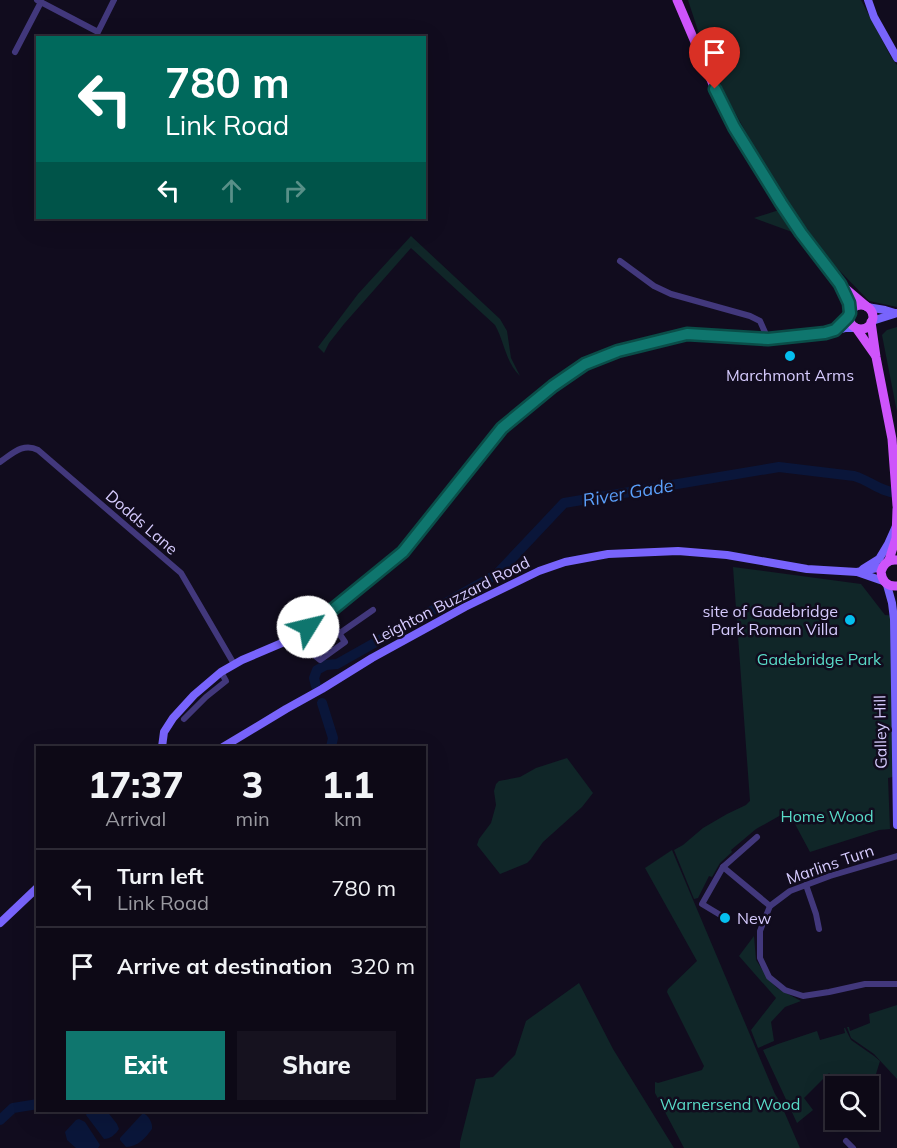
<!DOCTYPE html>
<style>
:root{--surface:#0d0916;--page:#16121f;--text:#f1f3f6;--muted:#9a9aa1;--line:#2d2a35;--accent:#0f766e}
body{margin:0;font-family:Mulish,sans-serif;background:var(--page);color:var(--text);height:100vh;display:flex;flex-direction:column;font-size:22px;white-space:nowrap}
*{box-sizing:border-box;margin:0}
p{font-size:20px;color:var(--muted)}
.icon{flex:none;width:33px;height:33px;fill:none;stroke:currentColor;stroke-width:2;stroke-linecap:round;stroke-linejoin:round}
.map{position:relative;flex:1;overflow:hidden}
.drawer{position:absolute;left:36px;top:746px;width:390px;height:366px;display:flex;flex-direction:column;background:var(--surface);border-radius:0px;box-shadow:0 6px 24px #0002,0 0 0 2px var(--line)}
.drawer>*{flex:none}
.guide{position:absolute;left:36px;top:36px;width:390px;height:183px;border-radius:0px;box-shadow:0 6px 24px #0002,0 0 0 2px var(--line);background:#00695c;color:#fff;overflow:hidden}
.fabs{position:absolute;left:825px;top:1076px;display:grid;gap:12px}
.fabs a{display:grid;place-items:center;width:54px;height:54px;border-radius:0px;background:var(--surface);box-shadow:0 6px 24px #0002,0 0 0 2px var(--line);font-size:30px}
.pin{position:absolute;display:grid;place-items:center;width:51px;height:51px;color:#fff;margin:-62px -26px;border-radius:50% 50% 50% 0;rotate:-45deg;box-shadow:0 0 6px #0007}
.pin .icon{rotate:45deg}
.me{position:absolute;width:66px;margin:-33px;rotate:54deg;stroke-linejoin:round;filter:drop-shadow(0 0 4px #0008)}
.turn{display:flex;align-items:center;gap:21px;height:126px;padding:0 30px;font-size:27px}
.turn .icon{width:78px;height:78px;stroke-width:2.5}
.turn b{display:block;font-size:42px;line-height:51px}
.lanes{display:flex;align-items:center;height:57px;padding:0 30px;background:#0003;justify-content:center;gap:30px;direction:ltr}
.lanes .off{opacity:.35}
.eta{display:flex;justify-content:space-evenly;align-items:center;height:102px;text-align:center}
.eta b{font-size:36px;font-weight:800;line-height:42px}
.cta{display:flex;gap:12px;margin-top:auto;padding:12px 30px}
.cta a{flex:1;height:69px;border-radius:0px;background:var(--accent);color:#fff;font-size:24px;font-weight:800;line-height:69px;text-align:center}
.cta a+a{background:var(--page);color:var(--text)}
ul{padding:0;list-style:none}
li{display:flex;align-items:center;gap:18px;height:78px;padding:0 30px;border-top:2px solid var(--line)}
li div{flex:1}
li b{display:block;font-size:22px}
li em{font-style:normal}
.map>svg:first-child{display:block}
.green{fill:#102628}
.water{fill:#0a163a}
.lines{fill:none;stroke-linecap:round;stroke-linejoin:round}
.river{stroke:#0a163a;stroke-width:10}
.street{stroke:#42387c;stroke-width:6}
.secondary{stroke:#7864fc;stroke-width:8}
.primary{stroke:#ce54fb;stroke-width:9}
.route-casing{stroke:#0a4d48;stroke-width:15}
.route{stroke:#0f766e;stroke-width:10}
.poi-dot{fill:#05bfef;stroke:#110c1e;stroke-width:2}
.labels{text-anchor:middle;stroke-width:5;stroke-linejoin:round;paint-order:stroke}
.poi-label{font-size:16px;fill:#d6cbfe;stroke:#110c1e}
.street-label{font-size:16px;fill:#d6cbfe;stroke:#110c1e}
.park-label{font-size:16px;fill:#59dbc8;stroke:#110c1e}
.water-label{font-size:18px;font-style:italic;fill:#5ba0fb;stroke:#110c1e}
</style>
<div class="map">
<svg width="897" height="1148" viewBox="0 0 897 1148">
<rect width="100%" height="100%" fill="#110c1e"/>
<g class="green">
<path d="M688,0H861L891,57L897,65V307L869,301L836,267L795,213L754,147L726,96L702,43Z"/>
<path d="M779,210L792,232L754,218Z"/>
<path d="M411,236L500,319L507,331L511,358L520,376C505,361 505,343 495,325L411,248L344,324L329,343L324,353L318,347L358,294Z"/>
<path d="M897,327V412L882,335L887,330Z"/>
<path d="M733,567L861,584L885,615L897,616V776L888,778L890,829L879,830L810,852L788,811L756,829L731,850L732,852L720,863L712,877L709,876L698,898L694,899L674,850L683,845L703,828L727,814L746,805L750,801Z"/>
<path d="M567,758L593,793L582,807L543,842L531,859L527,863L500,874L477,845L479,839L491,823L496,805L494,791L496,784L499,781L520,777L536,768Z"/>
<path d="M672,850L775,1094L780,1102L800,1148H684L655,1093V1082L658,1083L702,1070L704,1066L667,992L668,989L697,961L645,868Z"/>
<path d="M754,936L756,960L769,980L777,988L801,1001L785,1007L771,1022L774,1041L758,1048L751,1030L776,998L739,956Z"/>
<path d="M579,983L613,1049L674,1148H460V1142L476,1079L493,1077L515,1055L526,1021Z"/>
<path d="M897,1005V1079L874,1054L851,1038L847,1027H849L850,1031L870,1023L869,1014Z"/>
<path d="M844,1028H845L851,1040L874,1056L880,1061L876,1074L865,1086H842L829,1073L804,1098L813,1110L797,1123L763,1050L778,1044L817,1031L820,1040L845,1033Z"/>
</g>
<g class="water">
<path d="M88,1110H106L117,1124L119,1129C116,1134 110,1139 104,1139L86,1115Z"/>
<path d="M143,1113C148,1115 153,1123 152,1129C146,1137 138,1147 126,1147L120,1140V1138Z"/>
<path d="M79,1119L85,1122L100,1145L98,1148H76L67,1140L65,1132L76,1120Z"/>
</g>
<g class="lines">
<g class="river">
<path d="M316,686L314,678L317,670L326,665L337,664L497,574L564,503L779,467L854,476C871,481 878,491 897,493"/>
<path d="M322,703L333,738L331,747"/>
<path d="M0,1120L13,1108L38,1104"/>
</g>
<g class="street">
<path d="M37,0L98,32L114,0"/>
<path d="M15,52L41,2"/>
<path d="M620,261L654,286L671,294L750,316L760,321L768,339"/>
<path d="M0,462C12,454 23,442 38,450L181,573L234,664"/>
<path d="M340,633L373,610"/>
<path d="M309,651L320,660L345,642L326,614"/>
<path d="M184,719L206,697L226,681L221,672"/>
<path d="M897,856L830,876L790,891L770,906L760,931V958L769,977L785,990L803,996L829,992L865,984H897"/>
<path d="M723,867L770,906"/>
<path d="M806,885L816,914L819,929"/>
<path d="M722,916L702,904L723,867L757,837"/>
<path d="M846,1141L853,1148"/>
</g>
<g class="secondary">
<path d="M868,0L874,17L897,58"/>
<path d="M867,307L885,310L895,313"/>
<path d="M872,321L897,313"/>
<path d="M835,330L849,313"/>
<path d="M863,569L879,559L888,544L896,526"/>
<path d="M857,572L883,581"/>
<path d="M887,585L892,603L894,619L897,825"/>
<path d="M162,747L164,732L173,718L194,695L221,672L242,660L289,640L326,614L403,552L502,428L553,386L585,364L618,351L687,334L768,339L819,334L845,328H856"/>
<path d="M223,747L286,709L322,689L372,658L465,607L539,571L565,562L608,554L678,551L727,555L807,569L857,572L882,567"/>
<path d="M0,923L38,887"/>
</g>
<g class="primary">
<path d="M677,0L715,89L734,127L781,203L801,233L840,284L866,306"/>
<circle cx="861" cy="317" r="12"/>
<path d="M871,322L876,357L892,439L897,506"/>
<path d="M856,328L875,355"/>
<path d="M889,560L896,538L897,509"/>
<path d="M897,560C888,559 883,564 881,572C882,581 887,587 897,586"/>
</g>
</g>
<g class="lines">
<g class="route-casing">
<path id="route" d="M308,627L327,614L403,552L502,428L553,386L585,364L618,351L687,334L768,339L825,333L835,330L848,317L850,313L849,303L840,284L801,233L781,203L734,127L715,89"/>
</g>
<use href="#route" class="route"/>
</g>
<g class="poi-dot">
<circle cx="790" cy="356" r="6"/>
<circle cx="850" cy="620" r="6"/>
<circle cx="725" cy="918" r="6"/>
</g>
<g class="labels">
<g class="poi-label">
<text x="790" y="381">Marchmont Arms</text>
<text x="838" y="617" text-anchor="end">site of Gadebridge<tspan x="838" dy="18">Park Roman Villa</tspan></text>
<text x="737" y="924" text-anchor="start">New</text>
</g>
<g class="street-label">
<text transform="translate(142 522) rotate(41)" y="6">Dodds Lane</text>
<text transform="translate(451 600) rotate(-27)" y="6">Leighton Buzzard Road</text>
<text transform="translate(880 732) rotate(-91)" y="6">Galley Hill</text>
<text transform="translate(830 864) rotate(-19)" y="6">Marlins Turn</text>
</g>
<g class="park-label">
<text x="819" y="665">Gadebridge Park</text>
<text x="827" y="822">Home Wood</text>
<text x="730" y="1110">Warnersend Wood</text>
</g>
<g class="water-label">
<text transform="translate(628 493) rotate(-10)" y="6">River Gade</text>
</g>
</g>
</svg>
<div class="fabs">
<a><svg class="icon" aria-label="search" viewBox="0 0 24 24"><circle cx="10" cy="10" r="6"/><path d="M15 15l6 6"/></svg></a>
</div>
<div class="pin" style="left:715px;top:89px;background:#d93025"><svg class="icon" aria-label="arrive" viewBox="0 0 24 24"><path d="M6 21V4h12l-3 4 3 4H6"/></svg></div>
<svg class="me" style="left:308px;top:627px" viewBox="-20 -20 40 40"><circle r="19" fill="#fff"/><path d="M0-13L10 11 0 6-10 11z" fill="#0f766e"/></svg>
<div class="guide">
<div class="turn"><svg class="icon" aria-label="left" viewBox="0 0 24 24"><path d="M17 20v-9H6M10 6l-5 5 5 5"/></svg><div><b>780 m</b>Link Road</div></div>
<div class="lanes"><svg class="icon" aria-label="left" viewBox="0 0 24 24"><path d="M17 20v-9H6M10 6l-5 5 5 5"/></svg><svg class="icon off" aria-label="ahead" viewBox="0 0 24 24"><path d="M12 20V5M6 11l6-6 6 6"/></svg><svg class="icon off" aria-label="right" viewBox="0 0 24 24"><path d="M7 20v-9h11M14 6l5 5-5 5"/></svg></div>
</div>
<section class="drawer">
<div class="eta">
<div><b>17:37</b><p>Arrival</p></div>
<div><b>3</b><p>min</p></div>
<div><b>1.1</b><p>km</p></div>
</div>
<ul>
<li><svg class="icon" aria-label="left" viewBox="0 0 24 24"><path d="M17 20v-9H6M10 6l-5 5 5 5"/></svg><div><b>Turn left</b><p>Link Road</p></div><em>780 m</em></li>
<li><svg class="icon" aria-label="arrive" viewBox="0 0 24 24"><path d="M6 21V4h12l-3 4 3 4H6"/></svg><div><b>Arrive at destination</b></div><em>320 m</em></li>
</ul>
<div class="cta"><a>Exit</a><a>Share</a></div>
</section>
</div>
